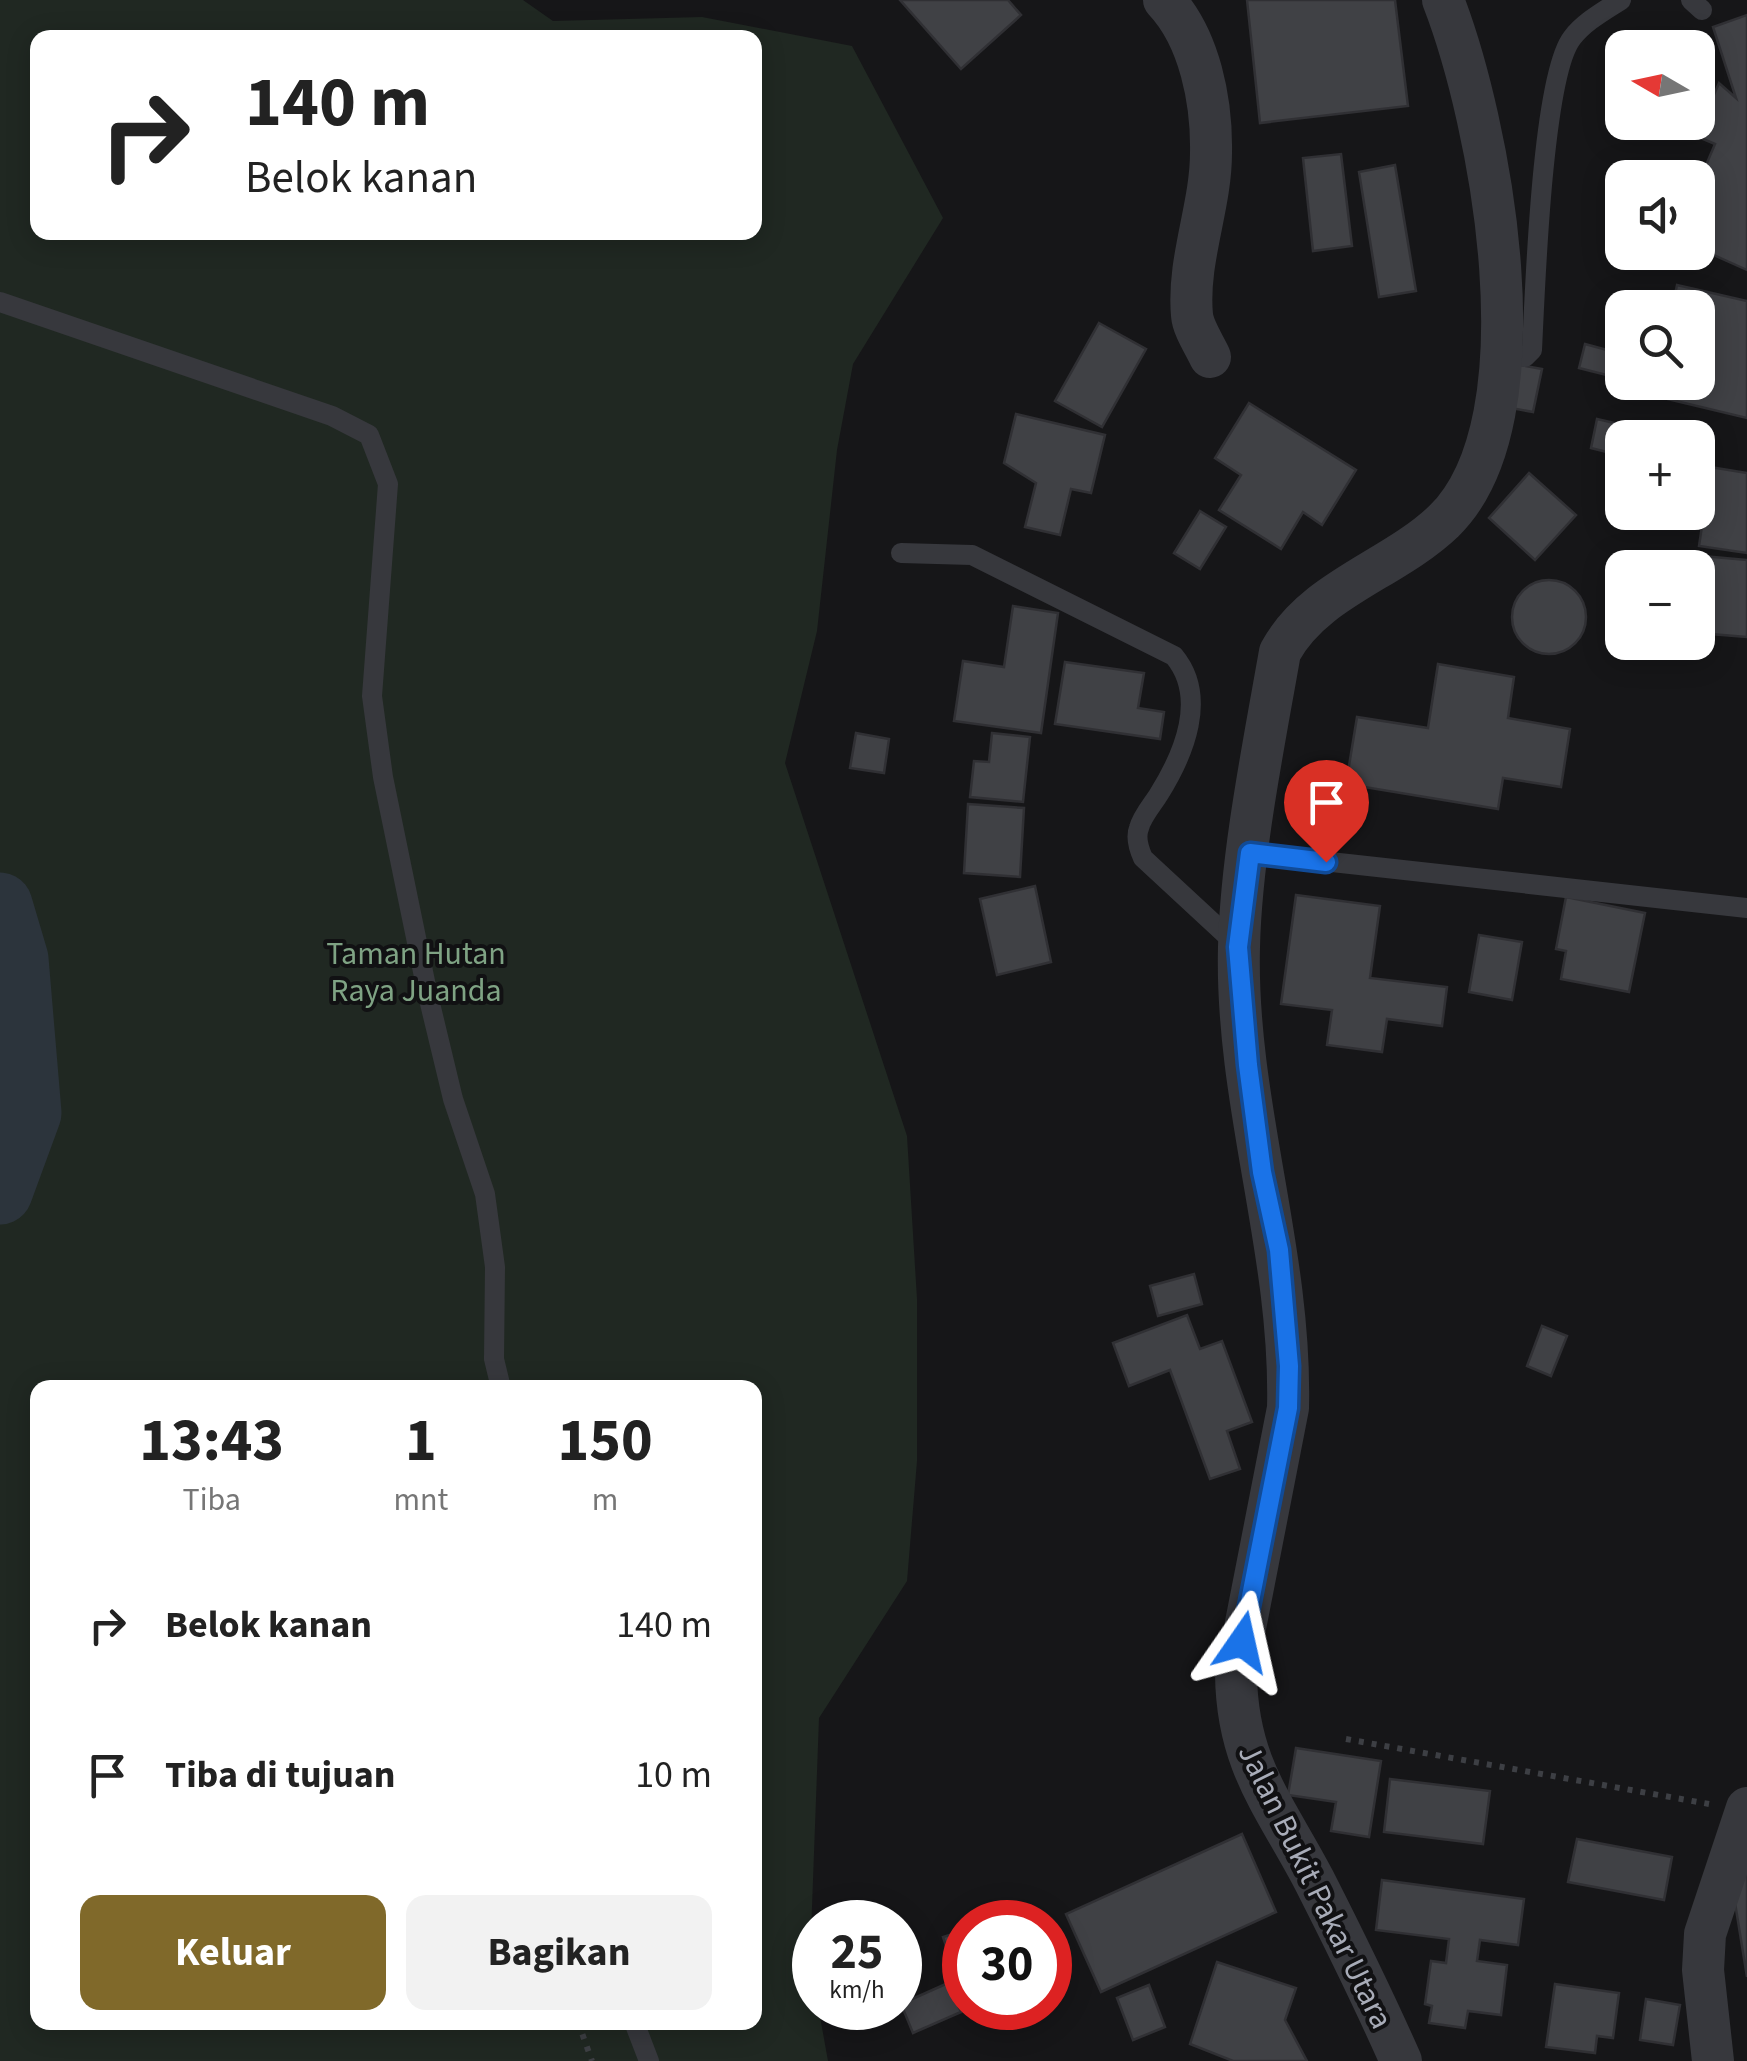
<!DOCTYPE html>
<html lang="id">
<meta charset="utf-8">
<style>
:root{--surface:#fff;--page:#f2f2f2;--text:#222;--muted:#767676;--accent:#80692a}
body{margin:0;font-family:"Source Sans 3",sans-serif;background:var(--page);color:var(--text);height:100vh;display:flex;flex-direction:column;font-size:38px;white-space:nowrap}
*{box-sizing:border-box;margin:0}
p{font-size:32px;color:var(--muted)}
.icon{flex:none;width:55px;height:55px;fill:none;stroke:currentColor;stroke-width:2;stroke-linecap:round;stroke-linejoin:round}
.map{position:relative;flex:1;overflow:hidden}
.sheet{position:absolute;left:30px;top:1380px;width:732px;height:650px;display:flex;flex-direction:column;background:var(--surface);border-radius:20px;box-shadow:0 5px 25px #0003}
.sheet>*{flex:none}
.hud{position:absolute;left:30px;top:30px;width:732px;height:210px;border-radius:20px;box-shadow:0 5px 25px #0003;background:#fff;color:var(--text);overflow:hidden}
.needle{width:65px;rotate:279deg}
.tools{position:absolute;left:1605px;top:30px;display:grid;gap:20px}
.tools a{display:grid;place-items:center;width:110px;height:110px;border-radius:20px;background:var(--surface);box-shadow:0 5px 25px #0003;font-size:50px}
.speed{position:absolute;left:792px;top:1900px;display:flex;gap:20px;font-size:50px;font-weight:700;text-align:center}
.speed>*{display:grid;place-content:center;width:130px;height:130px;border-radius:50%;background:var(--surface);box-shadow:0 5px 25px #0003;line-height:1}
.speed small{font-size:25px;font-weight:400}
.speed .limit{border:15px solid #d22;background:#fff;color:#111}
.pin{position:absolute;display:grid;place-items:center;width:85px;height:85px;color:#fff;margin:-102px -42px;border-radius:50% 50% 50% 0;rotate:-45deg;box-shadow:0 0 10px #0007}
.pin .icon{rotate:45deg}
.me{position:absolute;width:110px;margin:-55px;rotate:11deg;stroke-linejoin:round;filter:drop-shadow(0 0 8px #0008)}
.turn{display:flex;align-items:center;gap:35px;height:210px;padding:0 50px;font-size:45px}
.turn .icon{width:130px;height:130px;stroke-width:2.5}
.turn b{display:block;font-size:70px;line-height:85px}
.eta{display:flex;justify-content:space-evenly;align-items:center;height:170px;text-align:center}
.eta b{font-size:60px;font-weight:700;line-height:70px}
.action{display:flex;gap:20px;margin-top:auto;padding:20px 50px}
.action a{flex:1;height:115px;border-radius:20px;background:var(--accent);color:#fff;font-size:40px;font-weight:700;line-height:115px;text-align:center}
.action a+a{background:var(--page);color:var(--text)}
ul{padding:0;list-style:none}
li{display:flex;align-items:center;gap:30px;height:150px;padding:0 50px}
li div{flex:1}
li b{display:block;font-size:38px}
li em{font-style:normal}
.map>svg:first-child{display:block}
.green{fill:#202822;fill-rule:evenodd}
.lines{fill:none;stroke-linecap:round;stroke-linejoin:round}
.river{stroke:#2c343c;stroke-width:65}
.building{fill:#404145;stroke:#303034;stroke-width:2.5}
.path{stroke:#3d3f44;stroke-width:6;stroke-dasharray:5 8;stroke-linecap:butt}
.lane{stroke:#37383d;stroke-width:20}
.street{stroke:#37383d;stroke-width:42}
.route-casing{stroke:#114b97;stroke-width:25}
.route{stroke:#1a73e8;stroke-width:18}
.labels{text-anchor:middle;stroke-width:8;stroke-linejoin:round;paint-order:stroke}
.park-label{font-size:32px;fill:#7fa384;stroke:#111113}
.street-label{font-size:32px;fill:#a8acb8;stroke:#111113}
</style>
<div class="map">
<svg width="1747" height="2061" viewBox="0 0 1747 2061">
<rect width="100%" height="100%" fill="#161618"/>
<path class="green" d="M0,0H523L553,21L702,17L852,46L943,218L853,364L837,450L817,631L785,763L907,1136L917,1299V1461L907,1581L819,1718L810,1961L828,2061H0ZM38,38H755V232H38ZM38,1388H755V2022H38Z"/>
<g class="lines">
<path class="river" d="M0,905L16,959L29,1113L0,1192"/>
</g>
<g class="building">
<path d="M900,0H1008L1021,15L961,69Z"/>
<path d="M1247,0H1395L1408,106L1260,123Z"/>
<path d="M1747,15V270L1698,248V184L1715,144L1696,136L1719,83L1736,98L1713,27Z"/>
<path d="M1341,154L1352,246L1313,251L1303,158Z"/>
<path d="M1395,165L1416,291L1379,297L1359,172Z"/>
<path d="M1677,285L1747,301V418L1651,395L1654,382H1698V308H1672Z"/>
<path d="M1099,323L1146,349L1102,427L1055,401Z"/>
<path d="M1585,344L1622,354V379L1579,368Z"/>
<path d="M1520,365L1542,369L1533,412L1511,408Z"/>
<path d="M1249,403L1356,470L1322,525L1303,512L1281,549L1219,510L1241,475L1215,458Z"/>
<path d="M1016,414L1105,435L1091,493L1071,489L1060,535L1025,527L1036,483L1004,463Z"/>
<path d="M1597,419L1662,434L1661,438H1622V456L1591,448Z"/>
<path d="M1698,465L1747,473V553L1699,546L1705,506L1698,504Z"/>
<path d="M1529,473L1576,515L1535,560L1489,518Z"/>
<path d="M1200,511L1226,527L1200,569L1174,553Z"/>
<path d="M1658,552L1747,560V637L1698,633V568H1657Z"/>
<circle cx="1549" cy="617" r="37"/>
<path d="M1013,606L1058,613L1041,733L954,721L963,661L1004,667Z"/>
<path d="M1065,662L1144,673L1138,708L1164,712L1160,739L1055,724Z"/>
<path d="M1438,664L1514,677L1508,718L1570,729L1561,787L1503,778L1498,809L1346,784L1357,717L1428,728Z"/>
<path d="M856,733L889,739L884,773L850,768Z"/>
<path d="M992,733L1030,737L1023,802L970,797L974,761L989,762Z"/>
<path d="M968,804L1024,808L1020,877L964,873Z"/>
<path d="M1035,886L1051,962L997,975L980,899Z"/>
<path d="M1296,895L1380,906L1370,978L1447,987L1442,1026L1387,1019L1382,1052L1327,1045L1332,1010L1281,1004Z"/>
<path d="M1566,897L1645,913L1629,992L1561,979L1566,951L1556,949Z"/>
<path d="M1479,935L1522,942L1512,1000L1469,992Z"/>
<path d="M1194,1274L1202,1304L1158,1316L1150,1286Z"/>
<path d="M1187,1315L1200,1349L1222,1341L1252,1422L1227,1431L1240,1469L1210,1479L1170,1370L1129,1386L1113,1343Z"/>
<path d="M1542,1326L1567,1336L1551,1376L1527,1366Z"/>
<path d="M1296,1748L1381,1761L1369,1837L1331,1831L1336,1802L1288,1795Z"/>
<path d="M1390,1779L1490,1791L1483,1844L1384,1832Z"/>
<path d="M1242,1834L1276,1912L1101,1992L1066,1914Z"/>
<path d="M1577,1839L1672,1857L1664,1900L1568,1882Z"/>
<path d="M1747,1875V1977L1731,1878Z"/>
<path d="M1382,1880L1524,1899L1518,1945L1480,1940L1477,1961L1507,1965L1501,2015L1468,2011L1465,2028L1429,2023L1432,2006L1425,2004L1431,1961L1446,1963L1449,1939L1376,1930Z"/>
<path d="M965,1930V2002L943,1937Z"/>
<path d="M1217,1962L1296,1988L1285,2020L1307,2061H1233L1190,2044Z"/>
<path d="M948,1983L961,2012L913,2033L901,2004Z"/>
<path d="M1555,1984L1619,1993L1613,2038L1597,2036L1595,2053L1546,2047Z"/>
<path d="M1149,1985L1165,2027L1133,2040L1117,1998Z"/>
<path d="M1646,1999L1680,2005L1673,2045L1640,2040Z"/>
</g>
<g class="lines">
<g class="path">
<path d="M1346,1739L1709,1804"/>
<path d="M578,2022L592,2061"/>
</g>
<g class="lane">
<path d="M1691,0L1702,10"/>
<path d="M0,302L332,416L369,435L388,484L372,696L383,777L427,991L453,1099L485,1194L495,1267L494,1359L501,1388"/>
<path d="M1500,355L1525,357L1532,350C1535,291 1542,77 1572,38C1584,22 1604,11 1621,0"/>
<path d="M901,553L972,555L1174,656C1208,697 1184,754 1159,794C1153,804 1142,816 1139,828C1135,838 1139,849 1143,858L1238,946"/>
<path d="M1250,853L1747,908"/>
<path d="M634,2022L649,2061"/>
</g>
<g class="street">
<path d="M1164,0C1200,38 1212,102 1211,153C1211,207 1187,260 1192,315C1193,328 1204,344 1210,357"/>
<path d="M1401,2061C1374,2000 1344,1939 1314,1880C1274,1804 1237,1764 1236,1674L1288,1408C1292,1252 1235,1102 1239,947C1241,856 1264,743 1280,652C1314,589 1393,570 1444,521C1548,419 1490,121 1443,0"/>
<path d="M1713,2061L1703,1970L1705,1934L1747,1808"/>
</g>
</g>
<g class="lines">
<g class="route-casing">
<path id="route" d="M1242,1642L1288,1408L1289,1366L1279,1250L1262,1172L1248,1065L1238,947L1250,853L1326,862"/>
</g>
<use href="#route" class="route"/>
</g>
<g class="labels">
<g class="park-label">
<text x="416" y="964">Taman Hutan<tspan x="416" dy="37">Raya Juanda</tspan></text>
</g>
<g class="street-label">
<text transform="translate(1316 1886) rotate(64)" y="11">Jalan Bukit Pakar Utara</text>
</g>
</g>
</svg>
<div class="tools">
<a><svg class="needle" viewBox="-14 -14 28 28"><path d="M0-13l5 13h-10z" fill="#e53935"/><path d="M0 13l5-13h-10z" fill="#767676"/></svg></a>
<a><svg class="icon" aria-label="sound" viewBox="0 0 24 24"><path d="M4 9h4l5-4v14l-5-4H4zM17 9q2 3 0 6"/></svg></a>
<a><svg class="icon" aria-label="search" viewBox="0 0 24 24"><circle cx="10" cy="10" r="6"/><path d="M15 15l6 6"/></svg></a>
<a>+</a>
<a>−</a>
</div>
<div class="speed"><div>25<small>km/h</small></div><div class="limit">30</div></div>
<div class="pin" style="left:1326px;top:862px;background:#d93025"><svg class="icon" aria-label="arrive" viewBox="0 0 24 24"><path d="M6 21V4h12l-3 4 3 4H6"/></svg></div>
<svg class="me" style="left:1242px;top:1642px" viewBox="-20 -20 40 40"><path d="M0-17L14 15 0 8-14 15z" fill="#1a73e8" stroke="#fff" stroke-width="4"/></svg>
<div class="hud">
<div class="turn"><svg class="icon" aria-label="right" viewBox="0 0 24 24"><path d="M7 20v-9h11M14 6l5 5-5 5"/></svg><div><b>140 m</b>Belok kanan</div></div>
</div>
<section class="sheet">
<div class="eta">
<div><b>13:43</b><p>Tiba</p></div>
<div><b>1</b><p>mnt</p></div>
<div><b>150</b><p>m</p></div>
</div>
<ul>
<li><svg class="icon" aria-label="right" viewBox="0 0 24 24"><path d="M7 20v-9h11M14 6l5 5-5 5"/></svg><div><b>Belok kanan</b></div><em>140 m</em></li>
<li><svg class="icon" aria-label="arrive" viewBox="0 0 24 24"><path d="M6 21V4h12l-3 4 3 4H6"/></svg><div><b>Tiba di tujuan</b></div><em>10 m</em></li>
</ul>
<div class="action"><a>Keluar</a><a>Bagikan</a></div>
</section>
</div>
